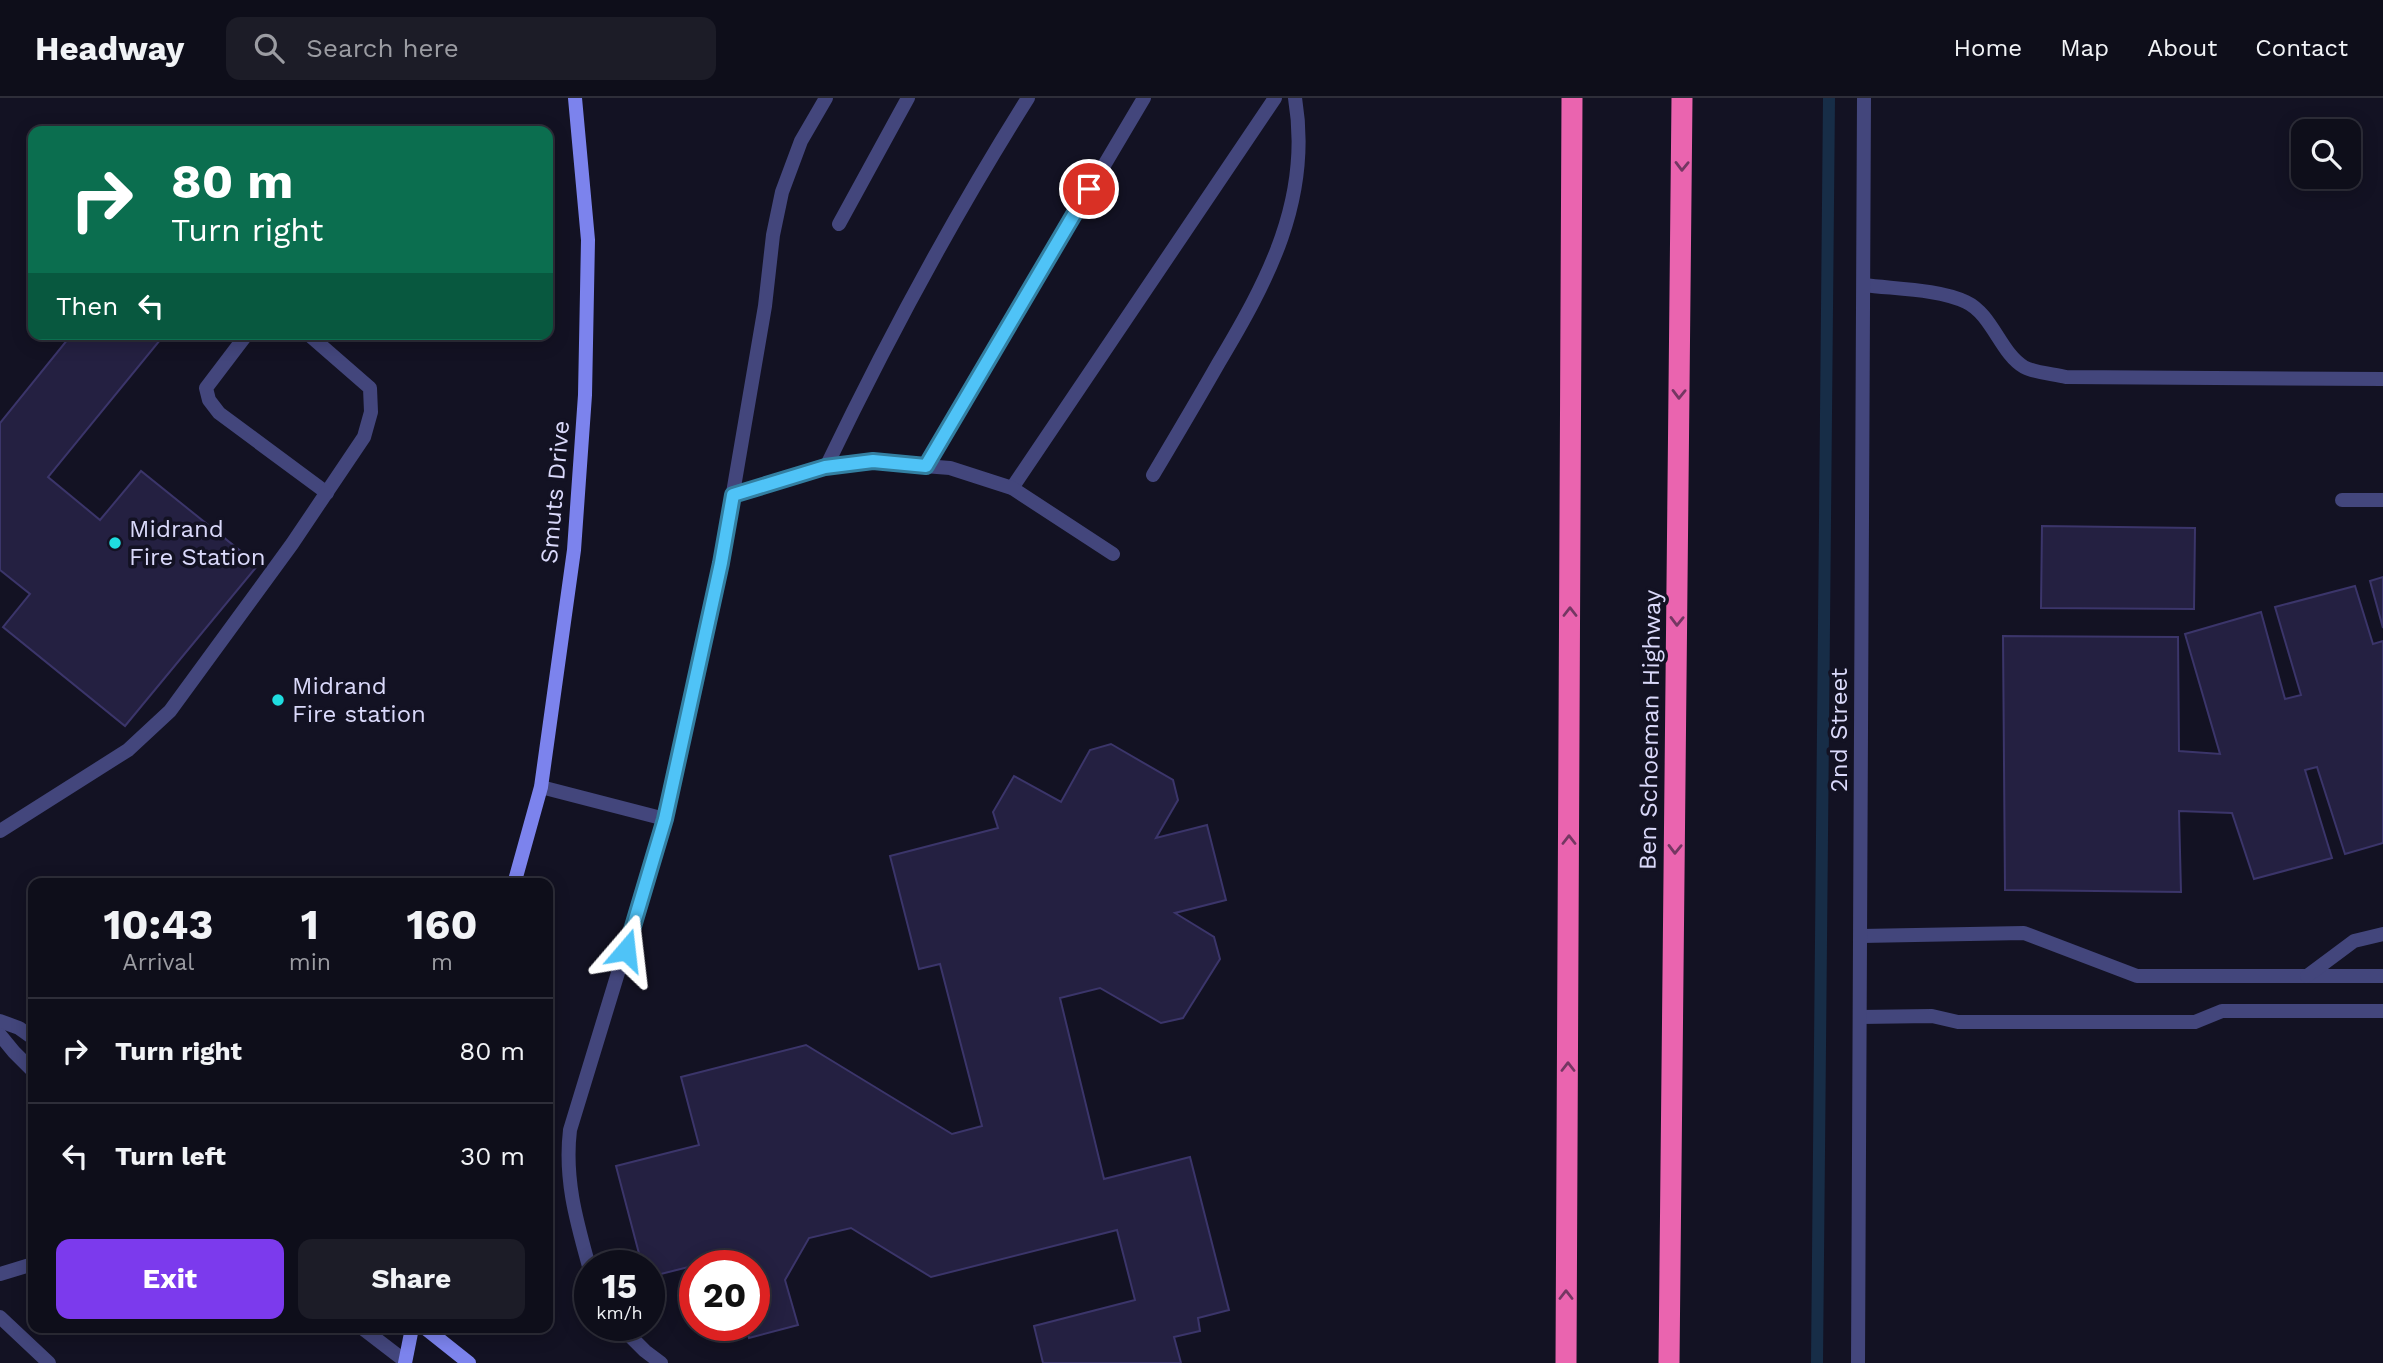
<!DOCTYPE html>
<style>
:root{--surface:#0e0e1a;--page:#1c1c27;--text:#f1f3f6;--muted:#9b9ca2;--line:#2e2e39;--accent:#7c3aed}
body{margin:0;font-family:"Work Sans",sans-serif;background:var(--page);color:var(--text);height:100vh;display:flex;flex-direction:column;font-size:26px;white-space:nowrap}
*{box-sizing:border-box;margin:0}
p{font-size:23px;color:var(--muted)}
.icon{flex:none;width:38px;height:38px;fill:none;stroke:currentColor;stroke-width:2;stroke-linecap:round;stroke-linejoin:round}
.map{position:relative;flex:1;overflow:hidden}
.side{position:absolute;left:28px;top:780px;width:525px;height:455px;display:flex;flex-direction:column;background:var(--surface);border-radius:14px;box-shadow:0 4px 18px #0003,0 0 0 2px var(--line)}
.side>*{flex:none}
.guide{position:absolute;left:28px;top:28px;width:525px;height:214px;border-radius:14px;box-shadow:0 4px 18px #0003,0 0 0 2px var(--line);background:#0b6e4f;color:#fff;overflow:hidden}
.buttons{position:absolute;left:2291px;top:21px;display:grid;gap:14px}
.buttons a{display:grid;place-items:center;width:70px;height:70px;border-radius:14px;background:var(--surface);box-shadow:0 4px 18px #0003,0 0 0 2px var(--line);font-size:35px}
.speed{position:absolute;left:574px;top:1152px;display:flex;gap:14px;font-size:35px;font-weight:700;text-align:center}
.speed>*{display:grid;place-content:center;width:91px;height:91px;border-radius:50%;background:var(--surface);box-shadow:0 4px 18px #0003,0 0 0 2px var(--line);line-height:1}
.speed small{font-size:18px;font-weight:400}
.speed .limit{border:10px solid #d22;background:#fff;color:#111}
.pin{position:absolute;display:grid;place-items:center;width:60px;height:60px;color:#fff;margin:-30px;border:4px solid #fff;border-radius:50%;box-shadow:0 2px 7px #0007}
.me{position:absolute;width:77px;margin:-38px;rotate:17deg;stroke-linejoin:round;filter:drop-shadow(0 0 5px #0008)}
.turn{display:flex;align-items:center;gap:24px;height:147px;padding:0 28px;font-size:32px}
.turn .icon{width:91px;height:91px;stroke-width:2.5}
.turn b{display:block;font-size:49px;line-height:60px}
.then{display:flex;align-items:center;height:66px;padding:0 28px;background:#0003;gap:14px;font-size:26px}
.eta{display:flex;justify-content:space-evenly;align-items:center;height:119px;text-align:center}
.eta b{font-size:42px;font-weight:700;line-height:49px}
.button{display:flex;gap:14px;margin-top:auto;padding:14px 28px}
.button a{flex:1;height:80px;border-radius:14px;background:var(--accent);color:#fff;font-size:28px;font-weight:700;line-height:80px;text-align:center}
.button a+a{background:var(--page);color:var(--text)}
ul{padding:0;list-style:none}
li{display:flex;align-items:center;gap:21px;height:105px;padding:0 28px;border-top:2px solid var(--line)}
li div{flex:1}
li b{display:block;font-size:26px}
li em{font-style:normal}
header{display:flex;align-items:center;gap:42px;box-sizing:border-box;height:98px;padding:0 35px;background:var(--surface);border-bottom:2px solid var(--line)}
header strong{font-size:33px}
nav{display:flex;gap:38px;margin-inline-start:auto;font-size:24px}
.search{width:490px;height:63px;background:var(--page);display:flex;align-items:center;gap:18px;box-sizing:border-box;padding:0 24px;border-radius:14px;color:var(--muted);font-size:26px}
.map>svg:first-child{display:block}
.lines{fill:none;stroke-linecap:round;stroke-linejoin:round}
.stream{stroke:#172d47;stroke-width:12}
.building{fill:#242041;stroke:#3b356a;stroke-width:2}
.lane{stroke:#43467c;stroke-width:14}
.street{stroke:#43467c;stroke-width:14}
.secondary{stroke:#7c83ed;stroke-width:14}
.highway{stroke:#ea64af;stroke-width:21}
.oneway{stroke:#743762}
.route-casing{stroke:#337fa1;stroke-width:18}
.route{stroke:#4fc3f7;stroke-width:12}
.poi-dot{fill:#1fdde0;stroke:#131223;stroke-width:2.5}
.labels{text-anchor:middle;stroke-width:7;stroke-linejoin:round;paint-order:stroke}
.street-label{font-size:24px;fill:#dad9fa;stroke:#131223}
.poi-label{font-size:24px;fill:#dad9fa;stroke:#131223;text-anchor:start}
</style>
<header>
<strong>Headway</strong>
<div class="search"><svg class="icon" aria-label="search" viewBox="0 0 24 24"><circle cx="10" cy="10" r="6"/><path d="M15 15l6 6"/></svg>Search here</div>
<nav><a>Home</a><a>Map</a><a>About</a><a>Contact</a></nav>
</header>
<div class="map">
<svg width="2383" height="1265" viewBox="0 0 2383 1265">
<rect width="100%" height="100%" fill="#131223"/>
<g class="lines">
<path class="stream" d="M1817,1265L1829,0"/>
</g>
<g class="building">
<path d="M72,236H165L48,379L100,422L141,373L258,467L125,628L3,529L30,496L0,472V325Z"/>
<path d="M2042,428L2195,430L2194,511L2041,510Z"/>
<path d="M2383,479V530L2370,483Z"/>
<path d="M2355,488L2373,546L2383,543V745L2345,756L2317,669L2305,672L2332,760L2254,781L2232,715L2179,713L2181,794L2005,792L2003,538L2178,539L2179,653L2220,656L2185,536L2261,514L2285,601L2301,597L2275,509Z"/>
<path d="M1111,646L1173,682L1178,702L1156,740L1207,727L1226,802L1175,815L1214,839L1220,861L1183,920L1161,925L1100,890L1060,900L1104,1081L1190,1059L1229,1212L1198,1220L1200,1233L1174,1239L1181,1265H1043L1034,1228L1135,1202L1117,1132L931,1179L851,1130L809,1140L785,1182L798,1227L749,1240L745,1227H754V1167H730L728,1159L649,1179V1167H642L616,1068L699,1047L681,979L806,947L952,1036L982,1028L940,866L919,871L890,758L998,730L993,714L1014,678L1061,704L1090,652Z"/>
</g>
<g class="lines">
<g class="lane">
<path d="M839,126L908,0"/>
<path d="M1864,187C1895,191 1939,191 1966,204C1992,216 2001,256 2024,269C2035,275 2054,276 2066,279L2383,281"/>
<path d="M247,236L206,290L209,302L219,315L327,395"/>
<path d="M926,368L1144,0"/>
<path d="M826,369C887,242 953,119 1028,0"/>
<path d="M1153,377C1175,340 1197,303 1218,266C1268,182 1312,101 1295,0"/>
<path d="M1012,390L1275,0"/>
<path d="M733,397L826,369L873,364L950,370L1012,390L1113,456"/>
<path d="M541,689L665,721"/>
<path d="M0,733L128,652L170,613L292,446L364,339L371,314L370,290L308,236"/>
<path d="M1860,919L1932,918L1958,924H2195L2222,913H2383"/>
<path d="M590,1172C577,1125 564,1082 570,1032L665,721L721,465L765,208L773,137L782,94L801,43L826,0"/>
<path d="M619,1227L645,1253L661,1265"/>
</g>
<g class="street">
<path d="M2342,402H2383"/>
<path d="M1861,838L2024,835L2137,878H2383"/>
<path d="M2307,878L2354,843L2383,836"/>
<path d="M0,923L19,930L33,940"/>
<path d="M0,937L14,954L33,973"/>
<path d="M0,1176L33,1166"/>
<path d="M0,1219L49,1265"/>
<path d="M362,1230L405,1263"/>
<path d="M1858,1265L1864,0"/>
</g>
<g class="secondary">
<path d="M514,786L541,689L574,452L585,297L588,142L575,0"/>
<path d="M425,1230L469,1265"/>
<path d="M405,1265L412,1230"/>
</g>
<g class="highway">
<path d="M1566,1265L1572,0"/>
<path d="M1669,1265L1682,0"/>
</g>
</g>
<defs><path id="oneway-chevron" d="M-2-3.5L2.5 0L-2 3.5" fill="none" stroke-width="1.6" stroke-linecap="round" stroke-linejoin="round" transform="scale(1.75)"/></defs>
<g class="oneway">
<use href="#oneway-chevron" transform="translate(1682 68) rotate(91)"/>
<use href="#oneway-chevron" transform="translate(1679 296) rotate(91)"/>
<use href="#oneway-chevron" transform="translate(1570 514) rotate(-90)"/>
<use href="#oneway-chevron" transform="translate(1677 523) rotate(91)"/>
<use href="#oneway-chevron" transform="translate(1569 742) rotate(-90)"/>
<use href="#oneway-chevron" transform="translate(1675 751) rotate(91)"/>
<use href="#oneway-chevron" transform="translate(1568 969) rotate(-90)"/>
<use href="#oneway-chevron" transform="translate(1566 1197) rotate(-90)"/>
</g>
<g class="lines">
<g class="route-casing">
<path id="route" d="M626,852L665,721L721,465L733,397L825,369L873,363L926,368L1089,91"/>
</g>
<use href="#route" class="route"/>
</g>
<g class="poi-dot">
<circle cx="115" cy="445" r="7"/>
<circle cx="278" cy="602" r="7"/>
</g>
<g class="labels">
<g class="street-label">
<text transform="translate(555 394) rotate(-85)" y="8">Smuts Drive</text>
<text transform="translate(1650 632) rotate(-89)" y="8">Ben Schoeman Highway</text>
<text transform="translate(1839 632) rotate(-90)" y="8">2nd Street</text>
</g>
<g class="poi-label">
<text x="129" y="439">Midrand<tspan x="129" dy="28">Fire Station</tspan></text>
<text x="292" y="596">Midrand<tspan x="292" dy="28">Fire station</tspan></text>
</g>
</g>
</svg>
<div class="buttons">
<a><svg class="icon" aria-label="search" viewBox="0 0 24 24"><circle cx="10" cy="10" r="6"/><path d="M15 15l6 6"/></svg></a>
</div>
<div class="speed"><div>15<small>km/h</small></div><div class="limit">20</div></div>
<div class="pin" style="left:1089px;top:91px;background:#d93025"><svg class="icon" aria-label="arrive" viewBox="0 0 24 24"><path d="M6 21V4h12l-3 4 3 4H6"/></svg></div>
<svg class="me" style="left:626px;top:852px" viewBox="-20 -20 40 40"><path d="M0-17L14 15 0 8-14 15z" fill="#4fc3f7" stroke="#fff" stroke-width="4"/></svg>
<div class="guide">
<div class="turn"><svg class="icon" aria-label="right" viewBox="0 0 24 24"><path d="M7 20v-9h11M14 6l5 5-5 5"/></svg><div><b>80 m</b>Turn right</div></div>
<div class="then">Then<svg class="icon" aria-label="left" viewBox="0 0 24 24"><path d="M17 20v-9H6M10 6l-5 5 5 5"/></svg></div>
</div>
<section class="side">
<div class="eta">
<div><b>10:43</b><p>Arrival</p></div>
<div><b>1</b><p>min</p></div>
<div><b>160</b><p>m</p></div>
</div>
<ul>
<li><svg class="icon" aria-label="right" viewBox="0 0 24 24"><path d="M7 20v-9h11M14 6l5 5-5 5"/></svg><div><b>Turn right</b></div><em>80 m</em></li>
<li><svg class="icon" aria-label="left" viewBox="0 0 24 24"><path d="M17 20v-9H6M10 6l-5 5 5 5"/></svg><div><b>Turn left</b></div><em>30 m</em></li>
</ul>
<div class="button"><a>Exit</a><a>Share</a></div>
</section>
</div>
